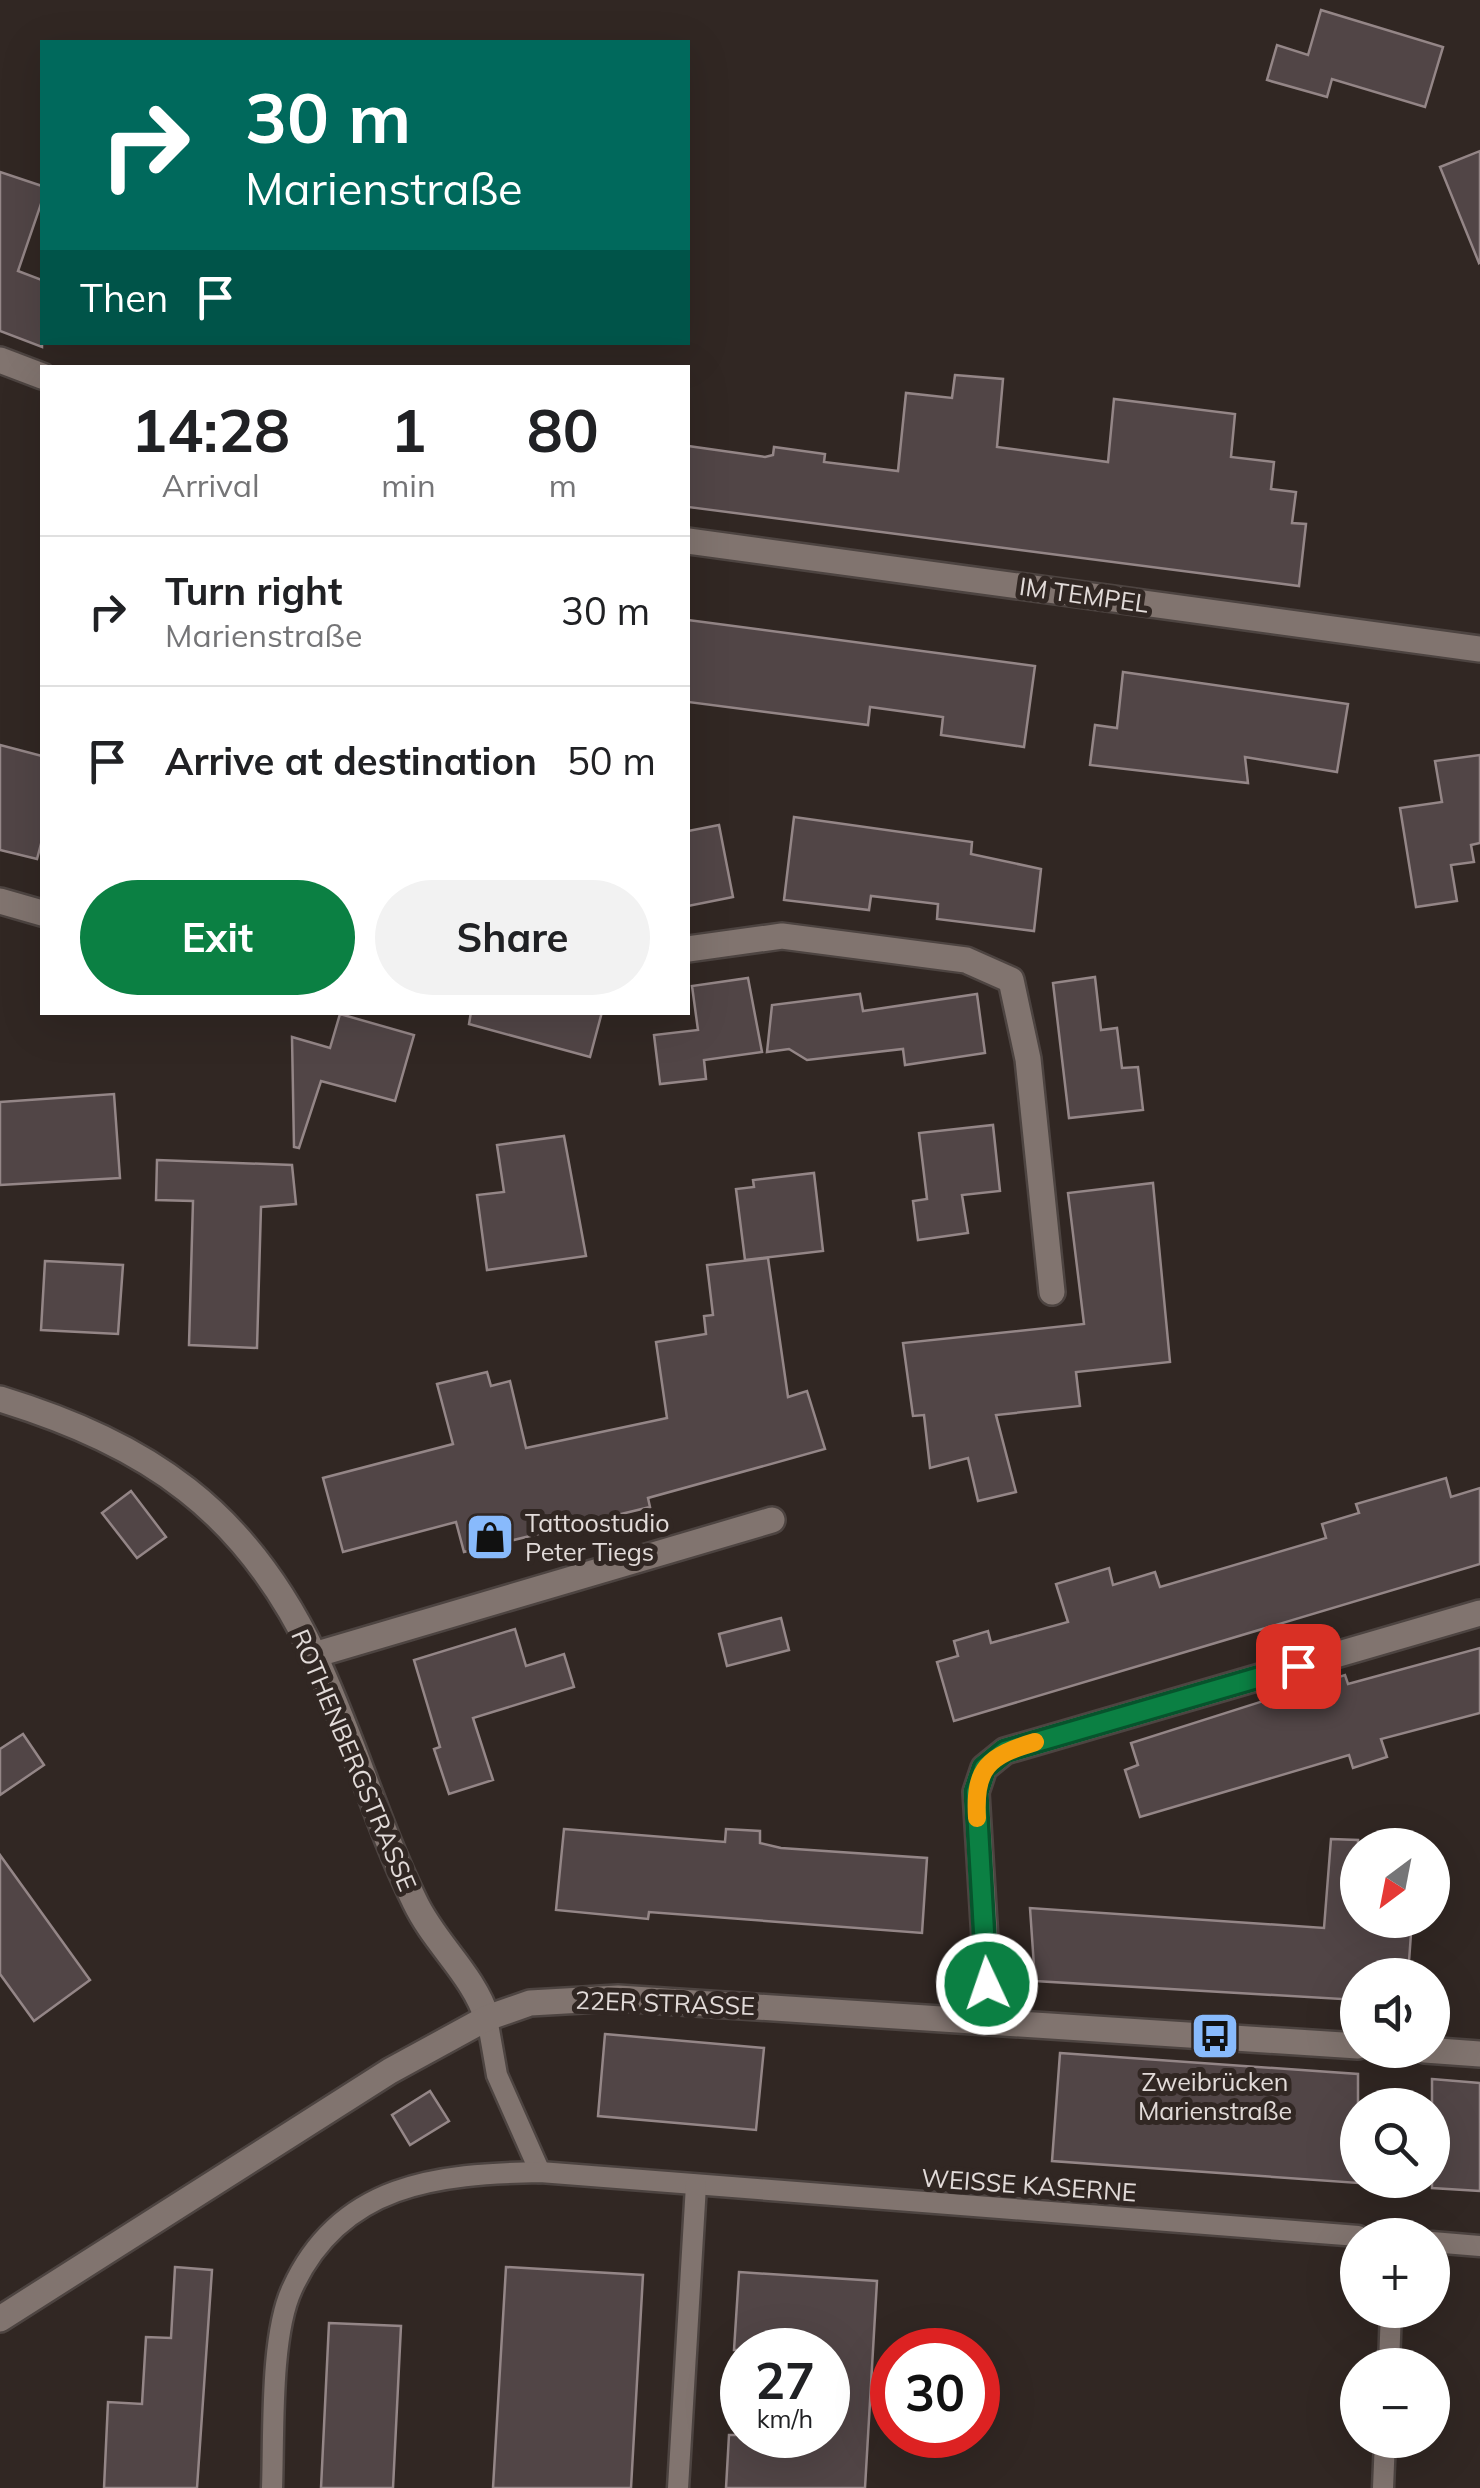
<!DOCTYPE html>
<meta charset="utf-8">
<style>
:root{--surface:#fff;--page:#f2f2f2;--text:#202124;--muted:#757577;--line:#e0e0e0;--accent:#0b8043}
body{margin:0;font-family:Mulish,sans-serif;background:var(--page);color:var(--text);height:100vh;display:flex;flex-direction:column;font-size:38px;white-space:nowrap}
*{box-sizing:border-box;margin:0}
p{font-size:32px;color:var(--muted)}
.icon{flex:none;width:55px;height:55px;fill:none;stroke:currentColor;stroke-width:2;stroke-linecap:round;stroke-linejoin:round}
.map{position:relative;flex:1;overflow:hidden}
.side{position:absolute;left:40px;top:365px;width:650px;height:650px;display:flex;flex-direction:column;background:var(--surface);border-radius:0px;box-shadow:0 10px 40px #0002}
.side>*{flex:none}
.guide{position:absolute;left:40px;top:40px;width:650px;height:305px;border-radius:0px;box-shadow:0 10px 40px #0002;background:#00695c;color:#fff;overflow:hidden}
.needle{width:65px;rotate:212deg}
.buttons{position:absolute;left:1340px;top:1828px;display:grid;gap:20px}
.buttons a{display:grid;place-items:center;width:110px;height:110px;border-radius:50%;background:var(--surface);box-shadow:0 10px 40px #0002;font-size:50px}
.speed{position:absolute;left:720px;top:2328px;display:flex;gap:20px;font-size:50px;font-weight:700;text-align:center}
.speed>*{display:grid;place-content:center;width:130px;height:130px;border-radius:50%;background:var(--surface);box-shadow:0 10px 40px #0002;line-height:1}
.speed small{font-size:25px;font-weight:400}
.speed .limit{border:15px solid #d22;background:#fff;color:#111}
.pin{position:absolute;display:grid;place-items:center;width:85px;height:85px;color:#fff;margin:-42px;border-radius:20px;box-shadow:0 5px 15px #0006}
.me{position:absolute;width:110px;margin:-55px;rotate:357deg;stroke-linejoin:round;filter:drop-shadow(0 0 8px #0008)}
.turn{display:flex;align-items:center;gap:35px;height:210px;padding:0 40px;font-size:45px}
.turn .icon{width:130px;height:130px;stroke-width:2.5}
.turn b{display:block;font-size:70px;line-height:85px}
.then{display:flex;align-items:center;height:95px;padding:0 40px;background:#0003;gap:20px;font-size:38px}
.eta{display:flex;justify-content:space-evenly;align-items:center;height:170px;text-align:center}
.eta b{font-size:60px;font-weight:700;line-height:70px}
.cta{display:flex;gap:20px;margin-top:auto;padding:20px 40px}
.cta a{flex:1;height:115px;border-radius:60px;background:var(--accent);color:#fff;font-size:40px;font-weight:700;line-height:115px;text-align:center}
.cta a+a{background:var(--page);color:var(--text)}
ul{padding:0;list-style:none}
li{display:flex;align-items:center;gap:30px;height:150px;padding:0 40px;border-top:2px solid var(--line)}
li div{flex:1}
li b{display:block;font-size:38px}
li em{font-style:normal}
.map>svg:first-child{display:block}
.building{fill:#514546;stroke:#948687;stroke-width:2.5}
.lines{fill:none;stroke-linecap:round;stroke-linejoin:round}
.lane-casing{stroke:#4d4441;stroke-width:25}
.street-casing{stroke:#4d4441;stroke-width:30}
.secondary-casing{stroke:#4d4441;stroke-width:30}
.lane{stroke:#81746f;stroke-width:20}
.street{stroke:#81746f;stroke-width:25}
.secondary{stroke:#81746f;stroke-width:25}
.route-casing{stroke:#07532c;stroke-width:25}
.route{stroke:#0b8043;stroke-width:18}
.slow{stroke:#f59e0b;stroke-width:18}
.labels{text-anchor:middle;stroke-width:10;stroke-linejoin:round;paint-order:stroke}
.street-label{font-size:25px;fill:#e2dbd9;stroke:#312723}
.poi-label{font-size:25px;fill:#e2dbd9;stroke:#312723;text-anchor:start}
</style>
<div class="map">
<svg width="1480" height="2488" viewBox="0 0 1480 2488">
<rect width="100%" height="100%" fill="#312723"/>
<g class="building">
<path d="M1321,10L1443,47L1425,107L1332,79L1327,97L1267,80L1277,45L1308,55Z"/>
<path d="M1480,151V262L1479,263L1440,167Z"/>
<path d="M0,172L42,186V201L18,271L42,280V347L0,331Z"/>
<path d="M955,375L1003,379L997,447L1108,462L1114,399L1235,414L1231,457L1274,462L1271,489L1296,492L1292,523L1306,524L1299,586L688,507V446L765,457L773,455L774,447L825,454L824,462L898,471L906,393L952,398Z"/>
<path d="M688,620L1035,666L1024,747L941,735L943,717L870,707L868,725L688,702Z"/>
<path d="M1123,672L1348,704L1337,772L1245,757L1248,783L1090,765L1095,725L1117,728Z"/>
<path d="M0,745L42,756V840L37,859L0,850Z"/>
<path d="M1480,755V843L1471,845L1474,862L1451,865L1457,901L1416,907L1400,808L1442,802L1435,761Z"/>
<path d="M794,817L972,842L971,854L1041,869L1034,931L937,919L938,904L871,896L869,910L784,900Z"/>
<path d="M719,825L733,897L688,906V831Z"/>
<path d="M1095,977L1101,1030L1117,1028L1122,1068L1138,1067L1143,1110L1069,1118L1053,983Z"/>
<path d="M748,978L762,1052L704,1060L706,1079L660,1084L654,1035L698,1030L692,986Z"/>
<path d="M860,994L863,1011L977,994L985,1053L905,1065L903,1049L807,1060L789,1049L767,1052L772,1005Z"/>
<path d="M471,1012H602L590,1057L469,1024Z"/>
<path d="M340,1014L414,1035L395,1101L321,1081L299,1148L294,1147L292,1037L330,1048Z"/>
<path d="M114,1094L120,1178L0,1185V1102Z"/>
<path d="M993,1125L1000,1191L962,1195L968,1233L918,1240L913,1201L927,1199L919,1133Z"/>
<path d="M564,1136L586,1256L487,1270L477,1195L504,1192L497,1145Z"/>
<path d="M157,1160L292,1165L296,1204L261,1207L257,1348L189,1345L193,1201L156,1200Z"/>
<path d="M814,1173L823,1251L745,1260L736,1189L754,1187L753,1180Z"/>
<path d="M1153,1183L1170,1362L1076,1372L1080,1406L996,1415L1016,1492L978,1501L968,1458L930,1468L924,1415L913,1416L903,1343L1084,1324L1068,1193Z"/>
<path d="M768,1258L788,1397L807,1391L825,1449L648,1498L650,1507L464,1552L456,1522L343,1552L323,1478L453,1444L437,1384L487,1372L491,1386L510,1381L526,1448L667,1418L656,1342L706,1334L704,1316L713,1315L707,1265Z"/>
<path d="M45,1261L123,1265L118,1334L41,1330Z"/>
<path d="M1446,1478L1451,1497L1480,1488V1564L954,1721L937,1662L958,1656L954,1641L988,1631L991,1643L1068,1622L1056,1584L1109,1568L1113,1585L1155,1572L1160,1587L1326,1538L1322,1524L1359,1513L1356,1504Z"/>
<path d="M131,1491L166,1537L137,1558L102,1513Z"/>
<path d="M781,1618L789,1650L727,1666L719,1634Z"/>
<path d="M515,1629L526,1666L564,1654L574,1687L473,1718L493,1780L449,1794L434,1749L440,1747L414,1660Z"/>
<path d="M1480,1648V1713L1381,1739L1387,1757L1353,1768L1349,1755L1140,1817L1125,1770L1138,1765L1131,1743L1345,1675L1348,1684Z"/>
<path d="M23,1734L44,1765L0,1795V1749Z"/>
<path d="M564,1829L725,1842L726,1829L760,1831V1843L781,1848L927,1858L922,1933L649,1912L648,1919L556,1910Z"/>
<path d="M1331,1839L1358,1840V1920H1412L1408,1975H1358V2000L1035,1981L1030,1908L1324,1928Z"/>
<path d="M0,1855L90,1980L34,2021L0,1974Z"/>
<path d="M605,2034L764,2048L756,2130L598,2116Z"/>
<path d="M1060,2053L1358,2074V2183L1052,2161Z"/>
<path d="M1432,2079L1480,2083V2191L1432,2188Z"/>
<path d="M430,2091L449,2121L410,2145L392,2115Z"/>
<path d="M175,2267L212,2270L197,2488H104L108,2402L142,2404L146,2337L171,2338Z"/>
<path d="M506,2267L643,2275L631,2488H493Z"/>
<path d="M739,2272L877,2281L865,2488H726L729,2435H828V2350H734Z"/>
<path d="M329,2323L401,2326L393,2488H321Z"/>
</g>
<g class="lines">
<g class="lane-casing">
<g id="lane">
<path d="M487,2018L497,2075L540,2172"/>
<path d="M1432,2242L1480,2246"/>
<path d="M1389,2365L1391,2310"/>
<path d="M272,2488C274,2435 270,2336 292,2289C340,2183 438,2174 540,2172L1358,2236"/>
<path d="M678,2488L696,2185"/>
<path d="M1383,2488L1385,2440"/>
</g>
</g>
<g class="street-casing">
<g id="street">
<path d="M0,360L42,376"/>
<path d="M688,541L1480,649"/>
<path d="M0,901L42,913"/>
<path d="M688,949L782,936L966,960L1011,980L1028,1059L1052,1292"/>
<path d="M0,1399C149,1445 245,1510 314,1655C352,1735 376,1822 415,1902C435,1944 473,1974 487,2018"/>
<path d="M314,1655L772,1520"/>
<path d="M990,2022L976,1792L984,1768L1005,1751L1480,1613"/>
</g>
</g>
<g class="secondary-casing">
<g id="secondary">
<path d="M1425,2050L1480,2054"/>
<path d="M0,2319L390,2071L487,2018L530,2003L618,1998L1358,2046"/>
</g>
</g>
<use href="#lane" class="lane"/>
<use href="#street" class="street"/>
<use href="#secondary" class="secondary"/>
</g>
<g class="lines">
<g class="route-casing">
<path id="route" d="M987,1984L976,1792L984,1768L1005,1751L1298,1666"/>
</g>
<use href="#route" class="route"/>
<path class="slow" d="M977,1818C974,1768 988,1756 1035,1742"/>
</g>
<defs>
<g id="shop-square" transform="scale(2.5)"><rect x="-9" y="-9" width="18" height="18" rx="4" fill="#88bafc" stroke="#312723"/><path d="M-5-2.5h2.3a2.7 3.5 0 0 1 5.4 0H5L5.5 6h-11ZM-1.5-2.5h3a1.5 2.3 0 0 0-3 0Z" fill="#111"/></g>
<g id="bus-square" transform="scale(2.5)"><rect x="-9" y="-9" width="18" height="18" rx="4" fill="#88bafc" stroke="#312723"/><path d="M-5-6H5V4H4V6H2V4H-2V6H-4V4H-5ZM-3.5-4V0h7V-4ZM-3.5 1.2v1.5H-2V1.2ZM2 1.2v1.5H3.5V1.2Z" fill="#111"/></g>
</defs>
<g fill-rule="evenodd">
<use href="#shop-square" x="490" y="1537"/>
<use href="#bus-square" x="1215" y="2036"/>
</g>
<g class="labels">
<g class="street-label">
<text transform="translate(1084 595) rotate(8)" y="9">IM TEMPEL</text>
<text transform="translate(354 1760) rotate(67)" y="9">ROTHENBERGSTRASSE</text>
<text transform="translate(665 2003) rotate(2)" y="9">22ER STRASSE</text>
<text transform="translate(1029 2185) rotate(4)" y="9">WEISSE KASERNE</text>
</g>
<g class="poi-label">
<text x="525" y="1532">Tattoostudio<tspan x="525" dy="29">Peter Tiegs</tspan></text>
<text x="1215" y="2091" text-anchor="middle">Zweibrücken<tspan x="1215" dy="29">Marienstraße</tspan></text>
</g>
</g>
</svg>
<div class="buttons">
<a><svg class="needle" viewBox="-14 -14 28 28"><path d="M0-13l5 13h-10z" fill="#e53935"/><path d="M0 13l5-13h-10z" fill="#757577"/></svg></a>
<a><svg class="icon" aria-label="sound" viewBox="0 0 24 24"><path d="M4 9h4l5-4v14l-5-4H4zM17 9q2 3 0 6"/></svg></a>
<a><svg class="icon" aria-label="search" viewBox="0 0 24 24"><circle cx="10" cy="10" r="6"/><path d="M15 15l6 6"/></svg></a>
<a>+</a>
<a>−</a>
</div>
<div class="speed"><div>27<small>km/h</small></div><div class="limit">30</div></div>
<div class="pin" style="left:1298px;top:1666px;background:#d93025"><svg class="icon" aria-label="arrive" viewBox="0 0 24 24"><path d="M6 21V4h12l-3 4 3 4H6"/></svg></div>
<svg class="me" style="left:987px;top:1984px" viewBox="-20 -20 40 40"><circle r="17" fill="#0b8043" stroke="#fff" stroke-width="3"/><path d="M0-11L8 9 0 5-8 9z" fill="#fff"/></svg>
<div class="guide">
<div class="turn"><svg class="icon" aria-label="right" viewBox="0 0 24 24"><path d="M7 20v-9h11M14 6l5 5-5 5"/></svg><div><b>30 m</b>Marienstraße</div></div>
<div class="then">Then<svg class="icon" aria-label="arrive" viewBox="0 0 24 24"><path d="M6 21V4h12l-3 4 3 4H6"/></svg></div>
</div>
<section class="side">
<div class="eta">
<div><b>14:28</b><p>Arrival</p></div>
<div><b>1</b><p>min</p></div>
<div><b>80</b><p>m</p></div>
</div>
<ul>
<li><svg class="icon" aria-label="right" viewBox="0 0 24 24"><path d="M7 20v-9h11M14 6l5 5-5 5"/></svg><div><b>Turn right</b><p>Marienstraße</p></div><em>30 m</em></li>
<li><svg class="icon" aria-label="arrive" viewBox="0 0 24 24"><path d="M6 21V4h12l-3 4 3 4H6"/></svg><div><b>Arrive at destination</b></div><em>50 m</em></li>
</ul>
<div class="cta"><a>Exit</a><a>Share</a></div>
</section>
</div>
